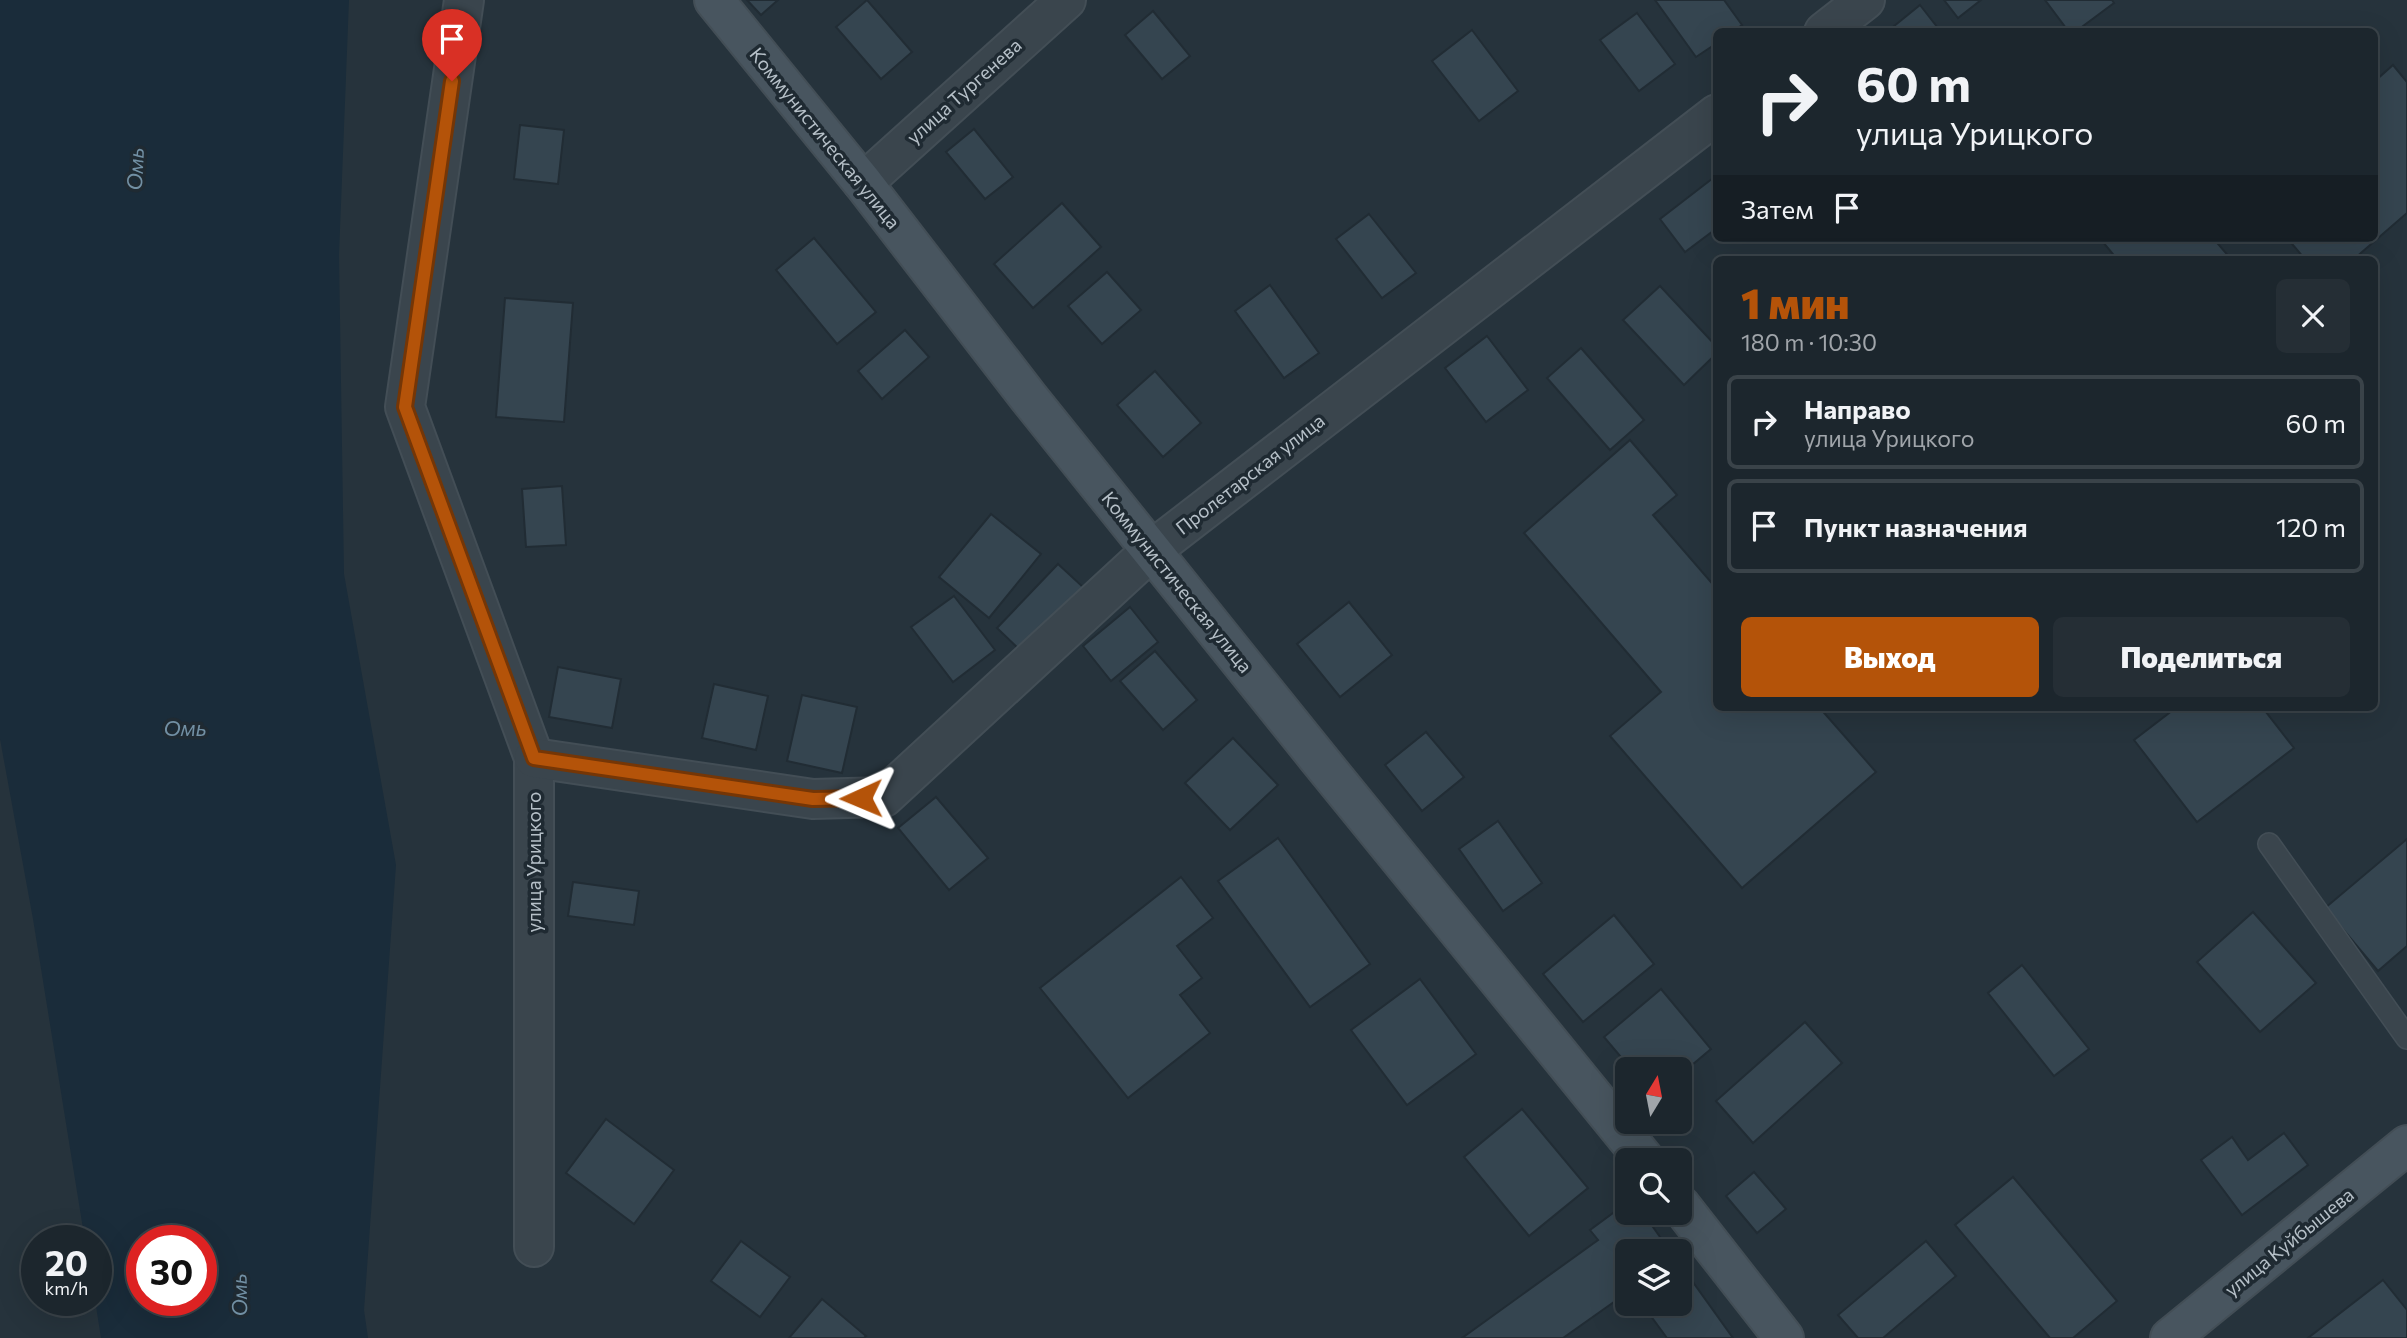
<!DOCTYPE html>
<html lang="ru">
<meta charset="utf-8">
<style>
:root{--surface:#1c262d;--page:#252e35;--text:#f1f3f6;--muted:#a0a5aa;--line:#3a4349;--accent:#b45309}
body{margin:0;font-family:Commissioner,sans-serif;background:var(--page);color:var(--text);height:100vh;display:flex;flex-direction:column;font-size:26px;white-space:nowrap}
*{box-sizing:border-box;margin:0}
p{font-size:23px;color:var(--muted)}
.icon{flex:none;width:38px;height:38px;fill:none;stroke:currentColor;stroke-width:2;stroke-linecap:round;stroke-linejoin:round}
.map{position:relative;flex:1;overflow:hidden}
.panel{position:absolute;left:1713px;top:256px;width:665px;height:455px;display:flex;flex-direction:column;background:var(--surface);border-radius:10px;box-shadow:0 7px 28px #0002,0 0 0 2px var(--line)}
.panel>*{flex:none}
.banner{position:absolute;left:1713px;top:28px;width:665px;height:214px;border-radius:10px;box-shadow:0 7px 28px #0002,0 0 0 2px var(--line);background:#1c262d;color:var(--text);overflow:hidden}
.needle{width:46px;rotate:10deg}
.tools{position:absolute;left:1615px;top:1057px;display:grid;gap:14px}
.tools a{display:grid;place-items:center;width:77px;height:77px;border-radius:10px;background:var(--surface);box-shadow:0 7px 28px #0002,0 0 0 2px var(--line);font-size:35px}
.speed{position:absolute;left:21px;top:1225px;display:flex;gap:14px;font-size:35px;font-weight:700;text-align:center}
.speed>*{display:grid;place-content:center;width:91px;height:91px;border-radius:50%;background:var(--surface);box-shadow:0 7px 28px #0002,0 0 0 2px var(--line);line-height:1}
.speed small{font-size:18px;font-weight:400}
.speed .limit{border:10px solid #d22;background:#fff;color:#111}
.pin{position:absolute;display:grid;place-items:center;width:60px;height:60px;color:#fff;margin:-72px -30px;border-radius:50% 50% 50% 0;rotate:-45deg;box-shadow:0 0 7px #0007}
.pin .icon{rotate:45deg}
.me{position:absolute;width:77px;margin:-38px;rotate:269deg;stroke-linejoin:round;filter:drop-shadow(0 0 5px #0008)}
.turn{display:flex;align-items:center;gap:24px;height:147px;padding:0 28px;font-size:32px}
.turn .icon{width:91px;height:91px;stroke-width:2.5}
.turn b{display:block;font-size:49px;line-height:60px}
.then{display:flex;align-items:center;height:66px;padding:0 28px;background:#0003;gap:14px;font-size:26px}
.round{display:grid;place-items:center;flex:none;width:74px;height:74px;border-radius:10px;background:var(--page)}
.summary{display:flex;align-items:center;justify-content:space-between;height:119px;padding:0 28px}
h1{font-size:42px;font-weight:800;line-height:52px;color:var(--accent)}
.action{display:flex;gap:14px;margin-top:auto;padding:14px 28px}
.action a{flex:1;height:80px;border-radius:10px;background:var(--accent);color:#fff;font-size:28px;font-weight:800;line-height:80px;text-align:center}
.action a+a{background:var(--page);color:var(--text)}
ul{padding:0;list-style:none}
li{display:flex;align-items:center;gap:21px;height:94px;margin:0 14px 10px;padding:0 14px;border:4px solid var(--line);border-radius:10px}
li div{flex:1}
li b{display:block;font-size:26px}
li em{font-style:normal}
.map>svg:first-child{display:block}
.water{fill:#1a2c3a;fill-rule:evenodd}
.building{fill:#354550;stroke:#212c34;stroke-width:2}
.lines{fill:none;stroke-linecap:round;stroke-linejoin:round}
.lane-casing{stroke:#434e56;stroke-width:24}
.street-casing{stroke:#434e56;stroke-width:42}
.secondary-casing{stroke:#434e56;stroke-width:42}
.lane{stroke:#3a454d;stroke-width:21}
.street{stroke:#3a454d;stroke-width:38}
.secondary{stroke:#48555f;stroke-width:38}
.route-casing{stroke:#753606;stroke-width:18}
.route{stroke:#b45309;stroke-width:12}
.labels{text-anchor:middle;stroke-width:7;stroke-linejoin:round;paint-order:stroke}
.street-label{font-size:19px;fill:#b6c0c8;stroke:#1f2a32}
.water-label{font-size:21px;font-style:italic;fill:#7290a4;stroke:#1f2a32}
</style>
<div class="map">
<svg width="2407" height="1338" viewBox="0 0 2407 1338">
<rect width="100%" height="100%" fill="#26333c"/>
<path class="water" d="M0,0H349L339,255L344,574L396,865L364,1310L368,1338H101L95,1300L96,1241H85L33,919L0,739ZM142,1241H201V1300H142Z"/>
<g class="building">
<path d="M747,0H778L761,15Z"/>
<path d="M867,0L912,52L881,79L836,27Z"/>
<path d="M1655,0H1724L1742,25L1732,32H1717V43L1696,57Z"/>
<path d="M1944,0H1981L1958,18Z"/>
<path d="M2045,0H2112L2114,3L2075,32H2069Z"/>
<path d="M1920,5L1941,32H1888V31Z"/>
<path d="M1153,11L1190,56L1162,79L1125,35Z"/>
<path d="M1637,13L1675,64L1639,91L1600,40Z"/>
<path d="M1472,30L1518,91L1479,121L1432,61Z"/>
<path d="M2393,65L2407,82V213L2354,259H2302L2304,258L2287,238H2375V81Z"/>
<path d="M520,125L564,130L558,184L514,179Z"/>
<path d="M974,129L1013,177L985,199L946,152Z"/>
<path d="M1717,175V228L1685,252L1660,219Z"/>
<path d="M1062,203L1101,247L1033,308L994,264Z"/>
<path d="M1369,214L1416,273L1382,298L1336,239Z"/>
<path d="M814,238L876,312L837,344L776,270Z"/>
<path d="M2106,238H2213L2231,259H2117L2102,241Z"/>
<path d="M1107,272L1141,310L1102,344L1068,306Z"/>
<path d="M1270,285L1319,353L1284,378L1235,311Z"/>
<path d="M1660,286L1717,347V353L1684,385L1623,320Z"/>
<path d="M505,298L573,303L564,422L496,417Z"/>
<path d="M905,330L929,357L882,399L858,371Z"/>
<path d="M1487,336L1528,390L1486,422L1445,368Z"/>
<path d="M1581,348L1644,420L1610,450L1547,378Z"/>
<path d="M1155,371L1201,423L1163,457L1117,405Z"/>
<path d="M1630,440L1677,495L1653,515L1717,589V707H1819L1876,772L1742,888L1610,736L1661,692L1524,533Z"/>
<path d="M562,486L566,545L526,547L522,489Z"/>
<path d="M991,514L1041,554L989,618L939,577Z"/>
<path d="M1058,564L1084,588L1023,653L997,628Z"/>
<path d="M954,596L995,650L953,682L911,627Z"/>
<path d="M1349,602L1392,655L1340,697L1297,644Z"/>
<path d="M1130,607L1158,642L1111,681L1083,646Z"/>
<path d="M1155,651L1197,700L1163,730L1120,681Z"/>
<path d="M558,667L621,679L612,728L549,717Z"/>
<path d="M714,684L768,696L756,750L702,738Z"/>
<path d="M802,695L857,707L842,773L787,761Z"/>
<path d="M2177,707H2262L2294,748L2197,822L2134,740Z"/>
<path d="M1426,732L1464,777L1422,811L1385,765Z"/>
<path d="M1233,738L1278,785L1230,830L1185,783Z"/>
<path d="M936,797L988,858L949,890L898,828Z"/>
<path d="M1498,821L1542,883L1503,911L1459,849Z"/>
<path d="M1278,838L1370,964L1310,1007L1218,881Z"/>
<path d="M2407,839V946L2378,971L2325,908Z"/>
<path d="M1181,877L1213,918L1177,946L1202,978L1180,995L1210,1033L1128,1098L1040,988Z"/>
<path d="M573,882L639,891L634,925L568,916Z"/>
<path d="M2253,912L2316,983L2260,1032L2197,962Z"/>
<path d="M1614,915L1654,964L1583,1022L1543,974Z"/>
<path d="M2022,965L2089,1049L2054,1076L1988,993Z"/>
<path d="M1420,979L1476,1054L1407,1105L1351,1030Z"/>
<path d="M1661,989L1711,1049L1680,1075V1069H1631L1604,1037Z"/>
<path d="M1805,1022L1842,1063L1753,1143L1716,1101Z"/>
<path d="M1522,1109L1588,1188L1529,1236L1464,1157Z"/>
<path d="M606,1119L674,1170L634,1224L566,1173Z"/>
<path d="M2284,1133L2308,1165L2242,1215L2201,1160L2232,1137L2248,1160Z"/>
<path d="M1754,1172L1786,1209L1757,1233L1726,1196Z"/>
<path d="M2013,1177L2117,1301L2073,1338H2050L1955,1225Z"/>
<path d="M1628,1202V1213H1643L1670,1251H1628V1292L1563,1338H1462L1598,1240L1590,1230Z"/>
<path d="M741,1241L790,1277L760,1317L711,1281Z"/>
<path d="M1926,1241L1956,1276L1883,1338H1858L1838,1315Z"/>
<path d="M1680,1264L1733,1338H1667L1642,1304H1680Z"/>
<path d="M2383,1280L2407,1310V1338H2308Z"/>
<path d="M822,1299L866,1336L864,1338H789Z"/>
</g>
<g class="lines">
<g class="lane-casing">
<path id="lane" d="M2269,844L2407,1038"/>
</g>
<g class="street-casing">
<g id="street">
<path d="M464,0L405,407L534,758V1247"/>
<path d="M1824,32L1865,0"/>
<path d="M863,183L1066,0"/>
<path d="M534,758L813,799L884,797L1152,550L1717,114"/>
</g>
</g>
<g class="secondary-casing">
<g id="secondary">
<path d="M714,0L863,183L1029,398L1318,758L1645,1160"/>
<path d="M1680,1205L1784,1338"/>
<path d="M2170,1338L2407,1145"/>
</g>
</g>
<use href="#lane" class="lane"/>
<use href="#street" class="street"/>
<use href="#secondary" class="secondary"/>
</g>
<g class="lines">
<g class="route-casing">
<path id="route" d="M452,81L405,407L534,758L813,799L861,798"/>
</g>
<use href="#route" class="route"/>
</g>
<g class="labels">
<g class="street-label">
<text transform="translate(964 91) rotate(-42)" y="7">улица Тургенева</text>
<text transform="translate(825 138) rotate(51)" y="7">Коммунистическая улица</text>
<text transform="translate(1250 474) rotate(-38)" y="7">Пролетарская улица</text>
<text transform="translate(1177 582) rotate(51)" y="7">Коммунистическая улица</text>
<text transform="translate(534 862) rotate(-90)" y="7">улица Урицкого</text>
<text transform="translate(2289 1242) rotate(-39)" y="7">улица Куйбышева</text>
</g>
<g class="water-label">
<text transform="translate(136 169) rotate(-87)" y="7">Омь</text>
<text x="185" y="736">Омь</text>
<text transform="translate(240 1295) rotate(-91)" y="7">Омь</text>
</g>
</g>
</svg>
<div class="tools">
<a><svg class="needle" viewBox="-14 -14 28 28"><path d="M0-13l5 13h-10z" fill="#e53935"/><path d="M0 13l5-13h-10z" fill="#a0a5aa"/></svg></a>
<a><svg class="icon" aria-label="search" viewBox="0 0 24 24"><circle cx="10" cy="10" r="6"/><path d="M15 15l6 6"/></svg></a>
<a><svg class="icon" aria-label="layers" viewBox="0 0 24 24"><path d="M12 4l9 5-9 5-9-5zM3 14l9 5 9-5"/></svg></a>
</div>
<div class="speed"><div>20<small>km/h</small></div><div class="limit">30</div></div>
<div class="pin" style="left:452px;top:81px;background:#d93025"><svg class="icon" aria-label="arrive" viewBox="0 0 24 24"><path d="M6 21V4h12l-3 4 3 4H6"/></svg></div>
<svg class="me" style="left:861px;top:798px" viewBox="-20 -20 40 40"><path d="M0-17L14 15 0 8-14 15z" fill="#b45309" stroke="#fff" stroke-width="4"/></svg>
<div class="banner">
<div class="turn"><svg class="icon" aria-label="right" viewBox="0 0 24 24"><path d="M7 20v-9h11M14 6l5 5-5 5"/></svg><div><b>60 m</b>улица Урицкого</div></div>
<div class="then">Затем<svg class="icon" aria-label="arrive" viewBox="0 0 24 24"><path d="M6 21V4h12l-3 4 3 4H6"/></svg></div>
</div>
<section class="panel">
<div class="summary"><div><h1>1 мин</h1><p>180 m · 10:30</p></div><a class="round"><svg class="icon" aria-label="close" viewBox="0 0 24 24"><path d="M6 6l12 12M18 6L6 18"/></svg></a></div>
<ul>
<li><svg class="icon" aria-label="right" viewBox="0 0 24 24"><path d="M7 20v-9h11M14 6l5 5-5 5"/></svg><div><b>Направо</b><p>улица Урицкого</p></div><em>60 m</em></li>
<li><svg class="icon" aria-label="arrive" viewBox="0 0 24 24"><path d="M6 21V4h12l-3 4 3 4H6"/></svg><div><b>Пункт назначения</b></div><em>120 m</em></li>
</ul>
<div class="action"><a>Выход</a><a>Поделиться</a></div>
</section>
</div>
